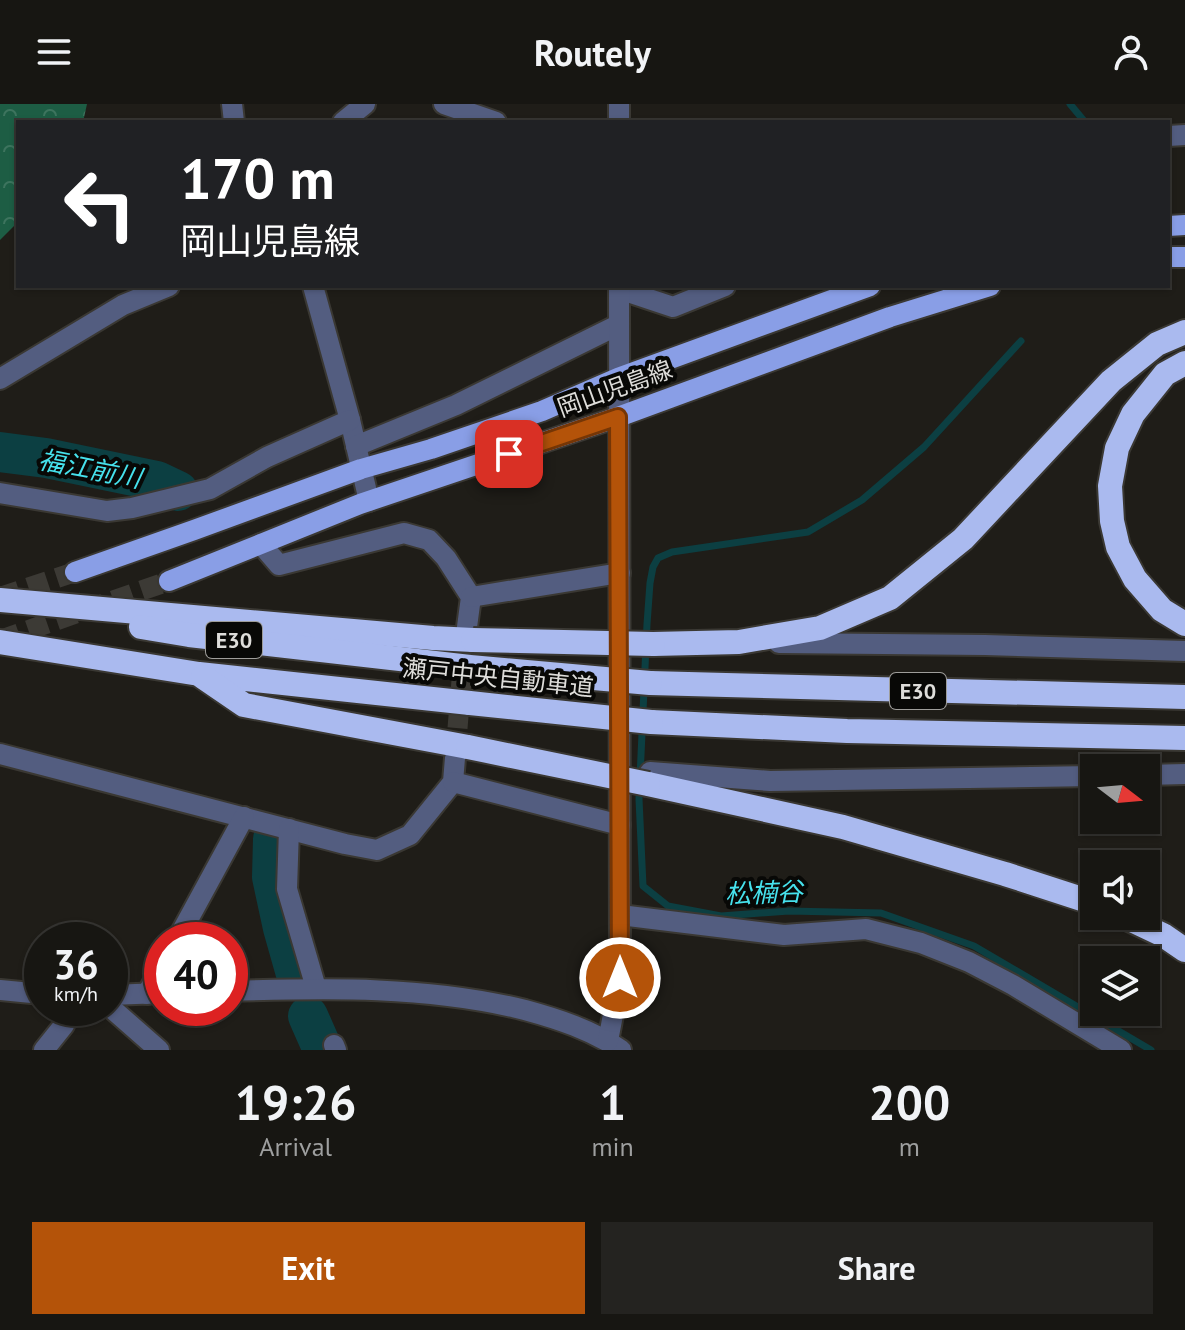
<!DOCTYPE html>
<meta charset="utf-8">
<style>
:root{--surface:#171612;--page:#242320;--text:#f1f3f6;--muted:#9e9f9f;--line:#363532;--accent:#b45309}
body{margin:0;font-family:"PT Sans","Noto Sans JP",sans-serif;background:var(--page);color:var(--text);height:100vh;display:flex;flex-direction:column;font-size:30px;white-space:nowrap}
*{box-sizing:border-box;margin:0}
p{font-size:26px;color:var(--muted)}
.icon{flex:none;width:44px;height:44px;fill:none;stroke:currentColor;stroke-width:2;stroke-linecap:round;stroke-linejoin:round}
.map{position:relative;height:946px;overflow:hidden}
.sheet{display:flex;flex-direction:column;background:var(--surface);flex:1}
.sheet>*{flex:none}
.hud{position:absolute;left:16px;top:16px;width:1154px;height:168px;border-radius:0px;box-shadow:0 2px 6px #0004,0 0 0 2px var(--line);background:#202124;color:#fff;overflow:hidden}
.needle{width:52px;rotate:106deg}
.buttons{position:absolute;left:1080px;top:650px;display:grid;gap:16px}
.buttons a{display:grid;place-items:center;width:80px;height:80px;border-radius:0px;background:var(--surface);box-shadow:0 2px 6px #0004,0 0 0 2px var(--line);font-size:40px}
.speed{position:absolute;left:24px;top:818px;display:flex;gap:16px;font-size:40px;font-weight:700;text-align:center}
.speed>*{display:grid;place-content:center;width:104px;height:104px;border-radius:50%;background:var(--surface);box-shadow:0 2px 6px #0004,0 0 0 2px var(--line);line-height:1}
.speed small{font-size:20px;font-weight:400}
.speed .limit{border:12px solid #d22;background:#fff;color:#111}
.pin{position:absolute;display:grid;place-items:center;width:68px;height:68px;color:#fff;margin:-34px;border-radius:16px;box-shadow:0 4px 12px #0006}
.me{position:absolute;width:88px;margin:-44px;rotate:0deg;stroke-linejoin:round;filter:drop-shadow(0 0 6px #0008)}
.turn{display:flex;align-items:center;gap:28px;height:168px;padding:0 32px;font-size:36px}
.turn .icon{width:104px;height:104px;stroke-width:2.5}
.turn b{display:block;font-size:56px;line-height:68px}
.eta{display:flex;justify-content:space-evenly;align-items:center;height:136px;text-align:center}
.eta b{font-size:48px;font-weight:700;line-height:56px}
.action{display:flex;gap:16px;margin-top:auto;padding:16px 32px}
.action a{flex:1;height:92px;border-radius:0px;background:var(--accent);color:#fff;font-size:32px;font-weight:700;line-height:92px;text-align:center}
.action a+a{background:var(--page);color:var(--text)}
header{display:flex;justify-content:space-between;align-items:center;height:104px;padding:0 32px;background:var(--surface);font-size:36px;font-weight:700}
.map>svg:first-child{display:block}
.forest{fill:url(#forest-crowns)}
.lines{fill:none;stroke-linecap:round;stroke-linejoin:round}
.stream{stroke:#0c3f42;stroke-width:7}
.river{stroke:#0c3f42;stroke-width:40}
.minor-tunnel{stroke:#3c3a35;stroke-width:20;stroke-dasharray:20 10;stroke-linecap:butt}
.major-tunnel{stroke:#3c3a35;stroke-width:20;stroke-dasharray:20 10;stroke-linecap:butt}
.minor-casing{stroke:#3a3833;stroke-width:24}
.major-casing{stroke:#3a3833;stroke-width:24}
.highway-casing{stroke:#3a3833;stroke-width:28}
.minor{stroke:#535d80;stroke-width:20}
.major{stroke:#899ee6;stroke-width:20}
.highway{stroke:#aabaef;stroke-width:24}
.highway-bridge-casing{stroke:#3a3833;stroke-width:28;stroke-linecap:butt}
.highway-bridge{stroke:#aabaef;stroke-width:24}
.route-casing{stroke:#753606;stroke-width:20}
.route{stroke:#b45309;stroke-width:14}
.labels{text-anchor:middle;stroke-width:8;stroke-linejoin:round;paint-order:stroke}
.shield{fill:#080806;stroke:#9e9d9a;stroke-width:2}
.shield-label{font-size:22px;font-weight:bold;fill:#deddda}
.street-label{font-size:24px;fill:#deddda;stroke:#080806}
.water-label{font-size:26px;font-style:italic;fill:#46e1ec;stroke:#080806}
</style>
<header><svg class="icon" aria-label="menu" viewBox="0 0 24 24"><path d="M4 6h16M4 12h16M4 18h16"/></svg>Routely<svg class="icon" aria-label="person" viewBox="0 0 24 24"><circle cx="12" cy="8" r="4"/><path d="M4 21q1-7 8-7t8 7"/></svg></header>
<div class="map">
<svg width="1185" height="946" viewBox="0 0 1185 946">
<defs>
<pattern id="forest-crowns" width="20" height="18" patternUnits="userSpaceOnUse" patternTransform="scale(2)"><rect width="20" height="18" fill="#1d5d44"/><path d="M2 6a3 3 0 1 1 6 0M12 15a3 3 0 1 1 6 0" fill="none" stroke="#3d745e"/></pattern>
</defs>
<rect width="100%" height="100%" fill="#1f1d18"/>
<path class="forest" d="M0,0H87L83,18H18V118L0,136Z"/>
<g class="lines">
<g class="stream">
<path d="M1070,0L1085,18"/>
<path d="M1021,237L924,343L862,396L808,428L672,448L658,454L653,463L650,479L647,520L639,695L643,782L668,802L721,812L789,807L881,809L974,842L1151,946"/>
</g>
<g class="river">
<path d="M0,348L46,354L157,377L178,387"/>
<path d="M273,735L272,773L283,824L296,870"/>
<path d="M308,912L323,946"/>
</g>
<path class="minor-tunnel" d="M455,654L464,547"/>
<g class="major-tunnel">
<path d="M0,493L75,468"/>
<path d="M0,536L169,477"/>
</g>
<g class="minor-casing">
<g id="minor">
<path d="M232,0L234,18"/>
<path d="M444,0L496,18"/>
<path d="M343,18L365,0"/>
<path d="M619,18V0"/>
<path d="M1168,32L1185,31"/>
<path d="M313,182L350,316L369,397"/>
<path d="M619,185L673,203L725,182"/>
<path d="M0,275L123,201L169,182"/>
<path d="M356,342L456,301L618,221"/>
<path d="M0,389L107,407L132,404L210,385L267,353L350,316"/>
<path d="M261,440L279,461L404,429L429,436L446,454L471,493L467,523"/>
<path d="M471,493L620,469"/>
<path d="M779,539L985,541L1185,547"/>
<path d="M0,650L345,740L377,746L410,731L453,678L455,654"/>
<path d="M650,668L770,677L1094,672"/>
<path d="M1146,671L1185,670"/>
<path d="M453,678L620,721"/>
<path d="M289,725L287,785L316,884"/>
<path d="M620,811L784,831L866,825L921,839L969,858L1013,881L1121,946"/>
<path d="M177,836L244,713"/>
<path d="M0,886L42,890"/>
<path d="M230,887C328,884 428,882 525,906C558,915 592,926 621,946"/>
<path d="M147,890L162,862"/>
<path d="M110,891L162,889"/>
<path d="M110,903L159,946"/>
<path d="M608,937L620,874L619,182"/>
<path d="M334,941L336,946"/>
<path d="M44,946L64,921L72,904"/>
</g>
</g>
<g class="major-casing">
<g id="major">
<path d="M1168,122L1185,121"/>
<path d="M1168,153H1185"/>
<path d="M75,468L194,426L361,365L431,345L542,307L618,274L870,182"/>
<path d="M169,477L360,400L618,313L890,213L990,182"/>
</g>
</g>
<g class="highway-casing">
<g id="highway">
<path d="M1185,259L1165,270L1133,310L1117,344L1110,382L1112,417L1118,443L1135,475L1162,506L1185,520"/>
<path d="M0,496L433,534L473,536"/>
<path d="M141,523L189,531L470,563"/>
<path d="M0,538L199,570L470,599"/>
<path d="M653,540L739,538L820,524L890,494L963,435L1111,277L1157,240L1185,228"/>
<path d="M203,573L244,601L468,643"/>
<path d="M650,579L1185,593"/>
<path d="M651,618L847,627L1185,634"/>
<path d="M648,680L843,723L1005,770L1094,799"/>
<path d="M1123,812L1163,831L1185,846"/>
</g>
</g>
<use href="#minor" class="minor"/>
<use href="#major" class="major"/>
<use href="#highway" class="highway"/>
<g class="highway-bridge-casing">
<g id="highway-bridge">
<path d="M473,536L653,540"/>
<path d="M470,563L650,579"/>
<path d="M470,599L651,618"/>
<path d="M468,643L648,680"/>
</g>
</g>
<use href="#highway-bridge" class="highway-bridge"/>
</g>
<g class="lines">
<g class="route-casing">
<path id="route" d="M509,350L618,313L620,874"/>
</g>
<use href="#route" class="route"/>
</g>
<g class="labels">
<g class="shield">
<rect x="206" y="518" width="56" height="36" rx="6"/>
<rect x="890" y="569" width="56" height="36" rx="6"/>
</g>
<g class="shield-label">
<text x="234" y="544">E30</text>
<text x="918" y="595">E30</text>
</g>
<g class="street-label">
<text transform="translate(615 285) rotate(-20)" y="8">岡山児島線</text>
<text transform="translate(498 574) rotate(6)" y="8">瀬戸中央自動車道</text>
</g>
<g class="water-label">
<text transform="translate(90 365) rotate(11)" y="9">福江前川</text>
<text transform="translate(764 789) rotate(-2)" y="9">松楠谷</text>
</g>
</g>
</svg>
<div class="buttons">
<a><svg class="needle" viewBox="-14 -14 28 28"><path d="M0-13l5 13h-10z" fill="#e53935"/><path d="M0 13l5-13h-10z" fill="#9e9f9f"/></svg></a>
<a><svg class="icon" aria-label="sound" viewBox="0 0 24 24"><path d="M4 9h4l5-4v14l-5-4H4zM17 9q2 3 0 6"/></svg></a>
<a><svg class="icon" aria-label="layers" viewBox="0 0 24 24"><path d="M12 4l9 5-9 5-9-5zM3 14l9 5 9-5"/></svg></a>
</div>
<div class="speed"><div>36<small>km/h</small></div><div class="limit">40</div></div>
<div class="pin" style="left:509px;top:350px;background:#d93025"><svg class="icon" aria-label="arrive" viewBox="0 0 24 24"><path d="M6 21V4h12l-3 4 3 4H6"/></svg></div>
<svg class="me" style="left:620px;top:874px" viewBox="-20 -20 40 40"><circle r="17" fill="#b45309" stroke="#fff" stroke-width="3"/><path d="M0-11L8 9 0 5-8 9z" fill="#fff"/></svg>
<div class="hud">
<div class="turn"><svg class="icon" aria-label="left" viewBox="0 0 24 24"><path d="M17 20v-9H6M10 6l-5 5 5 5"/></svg><div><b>170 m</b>岡山児島線</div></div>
</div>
</div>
<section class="sheet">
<div class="eta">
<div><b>19:26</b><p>Arrival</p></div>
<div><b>1</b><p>min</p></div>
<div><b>200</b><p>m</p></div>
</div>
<div class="action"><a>Exit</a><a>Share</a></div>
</section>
